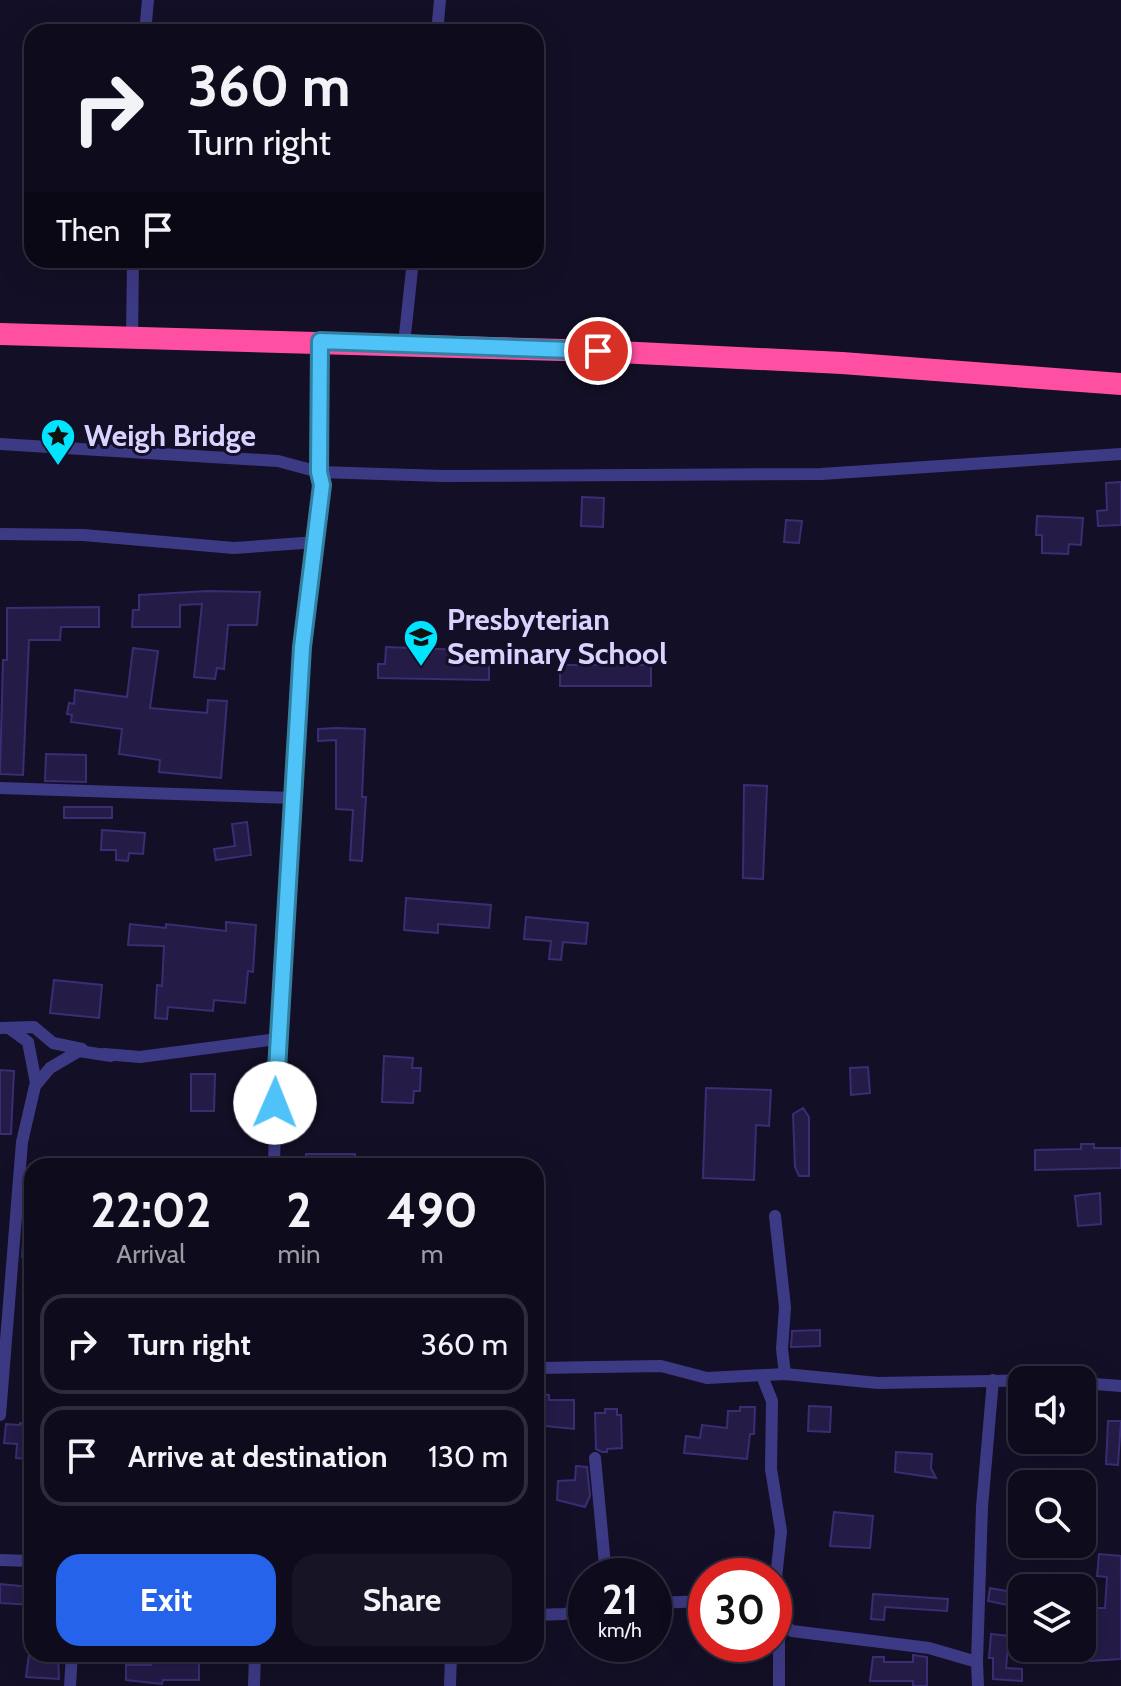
<!DOCTYPE html>
<style>
:root{--surface:#0e0b1c;--page:#171425;--text:#f1f3f6;--muted:#9b9ba3;--line:#2e2b3b;--accent:#2563eb}
body{margin:0;font-family:Cabin,sans-serif;background:var(--page);color:var(--text);height:100vh;display:flex;flex-direction:column;font-size:30px;white-space:nowrap}
*{box-sizing:border-box;margin:0}
p{font-size:26px;color:var(--muted)}
.icon{flex:none;width:44px;height:44px;fill:none;stroke:currentColor;stroke-width:2;stroke-linecap:round;stroke-linejoin:round}
.map{position:relative;flex:1;overflow:hidden}
.details{position:absolute;left:24px;top:1158px;width:520px;height:504px;display:flex;flex-direction:column;background:var(--surface);border-radius:24px;box-shadow:0 8px 32px #0002,0 0 0 2px var(--line)}
.details>*{flex:none}
.banner{position:absolute;left:24px;top:24px;width:520px;height:244px;border-radius:24px;box-shadow:0 8px 32px #0002,0 0 0 2px var(--line);background:#0e0b1c;color:var(--text);overflow:hidden}
.controls{position:absolute;left:1008px;top:1366px;display:grid;gap:16px}
.controls a{display:grid;place-items:center;width:88px;height:88px;border-radius:16px;background:var(--surface);box-shadow:0 8px 32px #0002,0 0 0 2px var(--line);font-size:40px}
.speed{position:absolute;left:568px;top:1558px;display:flex;gap:16px;font-size:40px;font-weight:700;text-align:center}
.speed>*{display:grid;place-content:center;width:104px;height:104px;border-radius:50%;background:var(--surface);box-shadow:0 8px 32px #0002,0 0 0 2px var(--line);line-height:1}
.speed small{font-size:20px;font-weight:400}
.speed .limit{border:12px solid #d22;background:#fff;color:#111}
.pin{position:absolute;display:grid;place-items:center;width:68px;height:68px;color:#fff;margin:-34px;border:4px solid #fff;border-radius:50%;box-shadow:0 2px 8px #0007}
.me{position:absolute;width:88px;margin:-44px;rotate:1deg;stroke-linejoin:round;filter:drop-shadow(0 0 6px #0008)}
.turn{display:flex;align-items:center;gap:28px;height:168px;padding:0 32px;font-size:36px}
.turn .icon{width:104px;height:104px;stroke-width:2.5}
.turn b{display:block;font-size:56px;line-height:68px}
.then{display:flex;align-items:center;height:76px;padding:0 32px;background:#0003;gap:16px;font-size:30px}
.eta{display:flex;justify-content:space-evenly;align-items:center;height:136px;text-align:center}
.eta b{font-size:48px;font-weight:700;line-height:56px}
.primary-button{display:flex;gap:16px;margin-top:auto;padding:16px 32px}
.primary-button a{flex:1;height:92px;border-radius:24px;background:var(--accent);color:#fff;font-size:32px;font-weight:700;line-height:92px;text-align:center}
.primary-button a+a{background:var(--page);color:var(--text)}
ul{padding:0;list-style:none}
li{display:flex;align-items:center;gap:24px;height:100px;margin:0 16px 12px;padding:0 16px;border:4px solid var(--line);border-radius:24px}
li div{flex:1}
li b{display:block;font-size:30px}
li em{font-style:normal}
.map>svg:first-child{display:block}
.building{fill:#241b47;stroke:#3b2d73;stroke-width:2}
.lines{fill:none;stroke-linecap:round;stroke-linejoin:round}
.street{stroke:#3d3a85;stroke-width:12}
.highway{stroke:#ff4fa3;stroke-width:22}
.route-casing{stroke:#337fa1;stroke-width:20}
.route{stroke:#4fc3f7;stroke-width:14}
.labels{text-anchor:middle;stroke-width:6;stroke-linejoin:round;paint-order:stroke}
.poi-label{font-size:30px;font-weight:bold;fill:#d9d4ff;stroke:#130f26;text-anchor:start}
</style>
<div class="map">
<svg width="1121" height="1686" viewBox="0 0 1121 1686">
<rect width="100%" height="100%" fill="#130f26"/>
<g class="building">
<path d="M1121,482V525L1098,526L1097,511L1107,510L1106,483Z"/>
<path d="M582,497L604,498L603,527L581,526Z"/>
<path d="M1037,516L1083,518L1081,545L1069,544L1068,554L1042,553V535H1036Z"/>
<path d="M786,520L802,521L799,543L784,542Z"/>
<path d="M208,591L260,592L257,625H228L224,669L217,668L215,679L194,677L202,604L180,605V627H132L133,610H139V595Z"/>
<path d="M99,607V627H61L60,640H29L23,775L0,774L3,660H7V608Z"/>
<path d="M386,647L489,651V680L378,678V664H385Z"/>
<path d="M133,648L158,651L150,708L207,713L208,700L227,701L221,778L159,772L160,760L119,754L122,729L71,722L72,715L67,714L69,703L74,704L75,690L127,697Z"/>
<rect x="560" y="665" width="91" height="21"/>
<path d="M337,728L365,729L362,797H366L362,861L350,860L353,810L336,809V740L318,741V729Z"/>
<path d="M46,754L86,755V782L45,781Z"/>
<path d="M744,785L767,786L763,879L743,878Z"/>
<rect x="64" y="807" width="48" height="11"/>
<path d="M247,822L251,855L216,860L214,849L235,846L232,824Z"/>
<path d="M102,830L145,833L143,854L129,853L128,861L116,860V850H101Z"/>
<path d="M406,898L491,905L489,928L438,924V933L404,930Z"/>
<path d="M526,917L588,923L586,944L563,942L561,960L549,959L551,941L524,939Z"/>
<path d="M226,922L256,925L253,972L248,971L245,1003L214,1000L213,1011L168,1007L167,1019L155,1018L157,985L162,986L164,946L128,945L130,924L166,928V924L226,931Z"/>
<path d="M54,980L102,985L99,1018L50,1013Z"/>
<path d="M384,1056L413,1058L412,1068H421L420,1091H414L413,1103L382,1102Z"/>
<path d="M868,1067L870,1093L851,1095L850,1068Z"/>
<path d="M0,1070L14,1071L11,1134H0Z"/>
<path d="M191,1074H215L214,1111H191Z"/>
<path d="M706,1088L771,1090L769,1126L756,1125L754,1180L703,1178Z"/>
<path d="M803,1108L809,1117V1176H799L795,1167L793,1114Z"/>
<path d="M1081,1144H1094V1148H1121V1168L1035,1170V1150L1081,1149Z"/>
<rect x="306" y="1154" width="49" height="12"/>
<path d="M1100,1193L1101,1224L1078,1226L1075,1196Z"/>
<path d="M26,1203H32V1258L22,1257Z"/>
<path d="M820,1330V1346L791,1347L792,1331Z"/>
<path d="M537,1394L549,1395V1400H574V1429L536,1425Z"/>
<path d="M809,1406L831,1407L830,1432L808,1431Z"/>
<path d="M740,1407H755L754,1434H750L747,1459L684,1453L686,1436L700,1438L702,1425L727,1428L728,1411H740Z"/>
<path d="M605,1409H617V1415H621L622,1448L607,1449V1452H602L596,1449L595,1413H605Z"/>
<path d="M1108,1421H1121L1118,1465L1106,1464Z"/>
<path d="M20,1423L32,1424V1455L29,1459L16,1458L17,1444L4,1443L6,1424L20,1425Z"/>
<path d="M896,1452L932,1454L931,1468L936,1478L895,1472Z"/>
<path d="M576,1466L587,1467L590,1496L585,1507L557,1500L558,1481L575,1480Z"/>
<path d="M834,1512L873,1516L870,1548L830,1546Z"/>
<path d="M1099,1554L1121,1556V1659L1090,1661L1088,1628L1096,1627V1608H1105L1107,1577L1097,1576Z"/>
<path d="M0,1584L31,1587V1605L0,1603Z"/>
<path d="M990,1588L1022,1594V1619L1007,1618L1008,1605L988,1601Z"/>
<path d="M873,1594L948,1599L947,1611L885,1607L884,1620L871,1619Z"/>
<path d="M991,1634L1009,1636L1006,1668L1022,1669V1681L993,1679V1658H989Z"/>
<path d="M29,1654H58L59,1679L26,1677Z"/>
<path d="M152,1654H199V1680H163L162,1684L126,1680V1665H151Z"/>
<path d="M913,1655L927,1657V1686H913V1681H870L873,1657H884V1662H913Z"/>
</g>
<g class="lines">
<g class="street">
<path d="M145,32L148,0"/>
<path d="M437,32L440,0"/>
<path d="M132,338L133,260"/>
<path d="M404,344L413,260"/>
<path d="M0,444L278,461L319,472L443,476L821,474L1121,454"/>
<path d="M0,534L83,535L234,548L317,542"/>
<path d="M0,788L294,798"/>
<path d="M0,1028L34,1027L53,1043L82,1049"/>
<path d="M10,1029L28,1042L36,1083"/>
<path d="M104,1054L140,1057L277,1039"/>
<path d="M274,1166L277,1039L302,647L322,485L319,472L320,341"/>
<path d="M775,1216L785,1307L782,1349L785,1374"/>
<path d="M536,1368L661,1366L707,1378L785,1374L878,1383L1043,1380"/>
<path d="M762,1376L772,1401L771,1469L781,1531L774,1597"/>
<path d="M1082,1383L1121,1386"/>
<path d="M0,1415L22,1142L35,1086L50,1068L79,1051L111,1056"/>
<path d="M595,1458L606,1576"/>
<path d="M0,1560L32,1561"/>
<path d="M654,1603L706,1601"/>
<path d="M536,1615L564,1614L586,1609"/>
<path d="M774,1618L792,1631L929,1648L977,1662L978,1686"/>
<path d="M977,1662L982,1507L993,1380"/>
<path d="M70,1686L72,1654"/>
<path d="M254,1686L255,1654"/>
<path d="M450,1686L451,1654"/>
<path d="M779,1686V1622"/>
</g>
<path class="highway" d="M0,334L598,351L842,363L1121,384"/>
</g>
<g class="lines">
<g class="route-casing">
<path id="route" d="M275,1103L302,647L322,485L319,472L320,341L598,351"/>
</g>
<use href="#route" class="route"/>
</g>
<defs>
<g id="sight-pin" transform="scale(1.8)"><path d="M0 17L-7.5 6A9.5 9.5 0 1 1 7.5 6Z" fill="#00e5ff" stroke="#130f26"/><path d="M0-6L1.8-2.2L6-1.7L2.9 1.2L3.7 5.4L0 3.3L-3.7 5.4L-2.9 1.2L-6-1.7L-1.8-2.2Z" fill="#111"/></g>
<g id="school-pin" transform="scale(1.8)"><path d="M0 17L-7.5 6A9.5 9.5 0 1 1 7.5 6Z" fill="#00e5ff" stroke="#130f26"/><path d="M0-5L7-2L0 1L-7-2ZM-4 1L0 2.5L4 1V4Q0 6-4 4Z" fill="#111"/></g>
</defs>
<g fill-rule="evenodd">
<use href="#sight-pin" x="58" y="436"/>
<use href="#school-pin" x="421" y="637"/>
</g>
<g class="labels">
<g class="poi-label">
<text x="84" y="446">Weigh Bridge</text>
<text x="447" y="630">Presbyterian<tspan x="447" dy="34">Seminary School</tspan></text>
</g>
</g>
</svg>
<div class="controls">
<a><svg class="icon" aria-label="sound" viewBox="0 0 24 24"><path d="M4 9h4l5-4v14l-5-4H4zM17 9q2 3 0 6"/></svg></a>
<a><svg class="icon" aria-label="search" viewBox="0 0 24 24"><circle cx="10" cy="10" r="6"/><path d="M15 15l6 6"/></svg></a>
<a><svg class="icon" aria-label="layers" viewBox="0 0 24 24"><path d="M12 4l9 5-9 5-9-5zM3 14l9 5 9-5"/></svg></a>
</div>
<div class="speed"><div>21<small>km/h</small></div><div class="limit">30</div></div>
<div class="pin" style="left:598px;top:351px;background:#d93025"><svg class="icon" aria-label="arrive" viewBox="0 0 24 24"><path d="M6 21V4h12l-3 4 3 4H6"/></svg></div>
<svg class="me" style="left:275px;top:1103px" viewBox="-20 -20 40 40"><circle r="19" fill="#fff"/><path d="M0-13L10 11 0 6-10 11z" fill="#4fc3f7"/></svg>
<div class="banner">
<div class="turn"><svg class="icon" aria-label="right" viewBox="0 0 24 24"><path d="M7 20v-9h11M14 6l5 5-5 5"/></svg><div><b>360 m</b>Turn right</div></div>
<div class="then">Then<svg class="icon" aria-label="arrive" viewBox="0 0 24 24"><path d="M6 21V4h12l-3 4 3 4H6"/></svg></div>
</div>
<section class="details">
<div class="eta">
<div><b>22:02</b><p>Arrival</p></div>
<div><b>2</b><p>min</p></div>
<div><b>490</b><p>m</p></div>
</div>
<ul>
<li><svg class="icon" aria-label="right" viewBox="0 0 24 24"><path d="M7 20v-9h11M14 6l5 5-5 5"/></svg><div><b>Turn right</b></div><em>360 m</em></li>
<li><svg class="icon" aria-label="arrive" viewBox="0 0 24 24"><path d="M6 21V4h12l-3 4 3 4H6"/></svg><div><b>Arrive at destination</b></div><em>130 m</em></li>
</ul>
<div class="primary-button"><a>Exit</a><a>Share</a></div>
</section>
</div>
